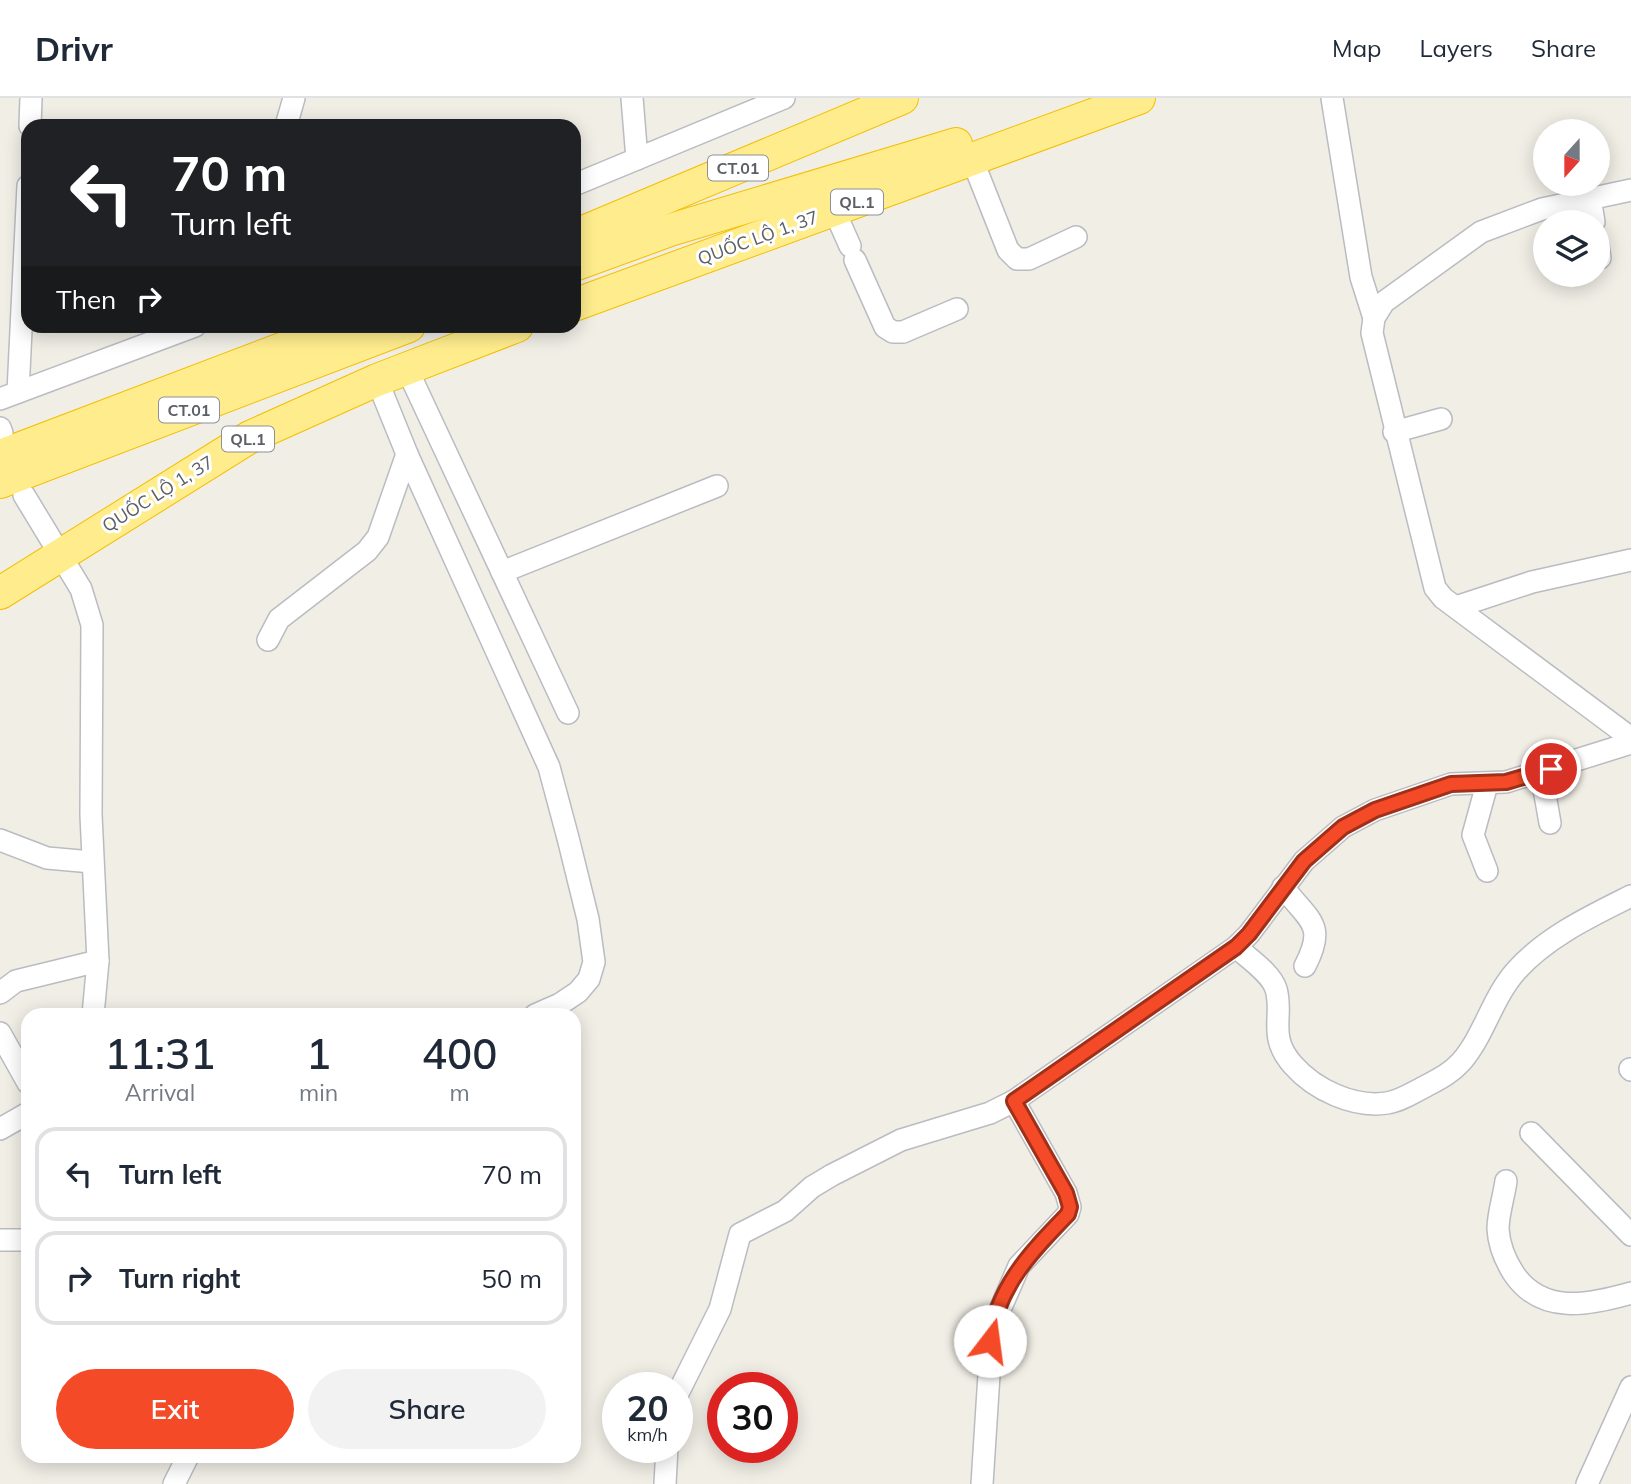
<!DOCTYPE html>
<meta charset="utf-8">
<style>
:root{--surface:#fff;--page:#f2f2f3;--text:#1f2937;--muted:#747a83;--line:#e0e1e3;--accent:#f44a27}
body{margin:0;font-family:Mulish,sans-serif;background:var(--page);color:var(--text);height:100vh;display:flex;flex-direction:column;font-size:26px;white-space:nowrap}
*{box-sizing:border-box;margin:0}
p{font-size:23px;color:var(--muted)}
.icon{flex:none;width:38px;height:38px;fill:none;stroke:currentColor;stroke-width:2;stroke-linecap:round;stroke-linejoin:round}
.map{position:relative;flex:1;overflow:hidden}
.side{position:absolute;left:21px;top:910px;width:560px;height:455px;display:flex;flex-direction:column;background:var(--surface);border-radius:21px;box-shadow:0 4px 18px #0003}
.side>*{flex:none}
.guide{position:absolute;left:21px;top:21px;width:560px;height:214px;border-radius:21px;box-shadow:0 4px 18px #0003;background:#202124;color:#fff;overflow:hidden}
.needle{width:46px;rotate:201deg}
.tools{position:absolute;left:1533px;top:21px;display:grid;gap:14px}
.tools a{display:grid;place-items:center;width:77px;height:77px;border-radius:50%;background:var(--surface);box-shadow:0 4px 18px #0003;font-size:35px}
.speed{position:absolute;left:602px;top:1274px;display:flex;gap:14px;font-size:35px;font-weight:700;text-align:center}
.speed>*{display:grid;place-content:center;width:91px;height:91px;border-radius:50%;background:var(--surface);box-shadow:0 4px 18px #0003;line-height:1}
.speed small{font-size:18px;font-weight:400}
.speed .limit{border:10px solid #d22;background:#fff;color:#111}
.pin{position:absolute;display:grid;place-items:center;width:60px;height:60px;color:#fff;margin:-30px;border:4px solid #fff;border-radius:50%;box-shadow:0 2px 7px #0007}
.me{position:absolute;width:77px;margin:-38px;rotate:15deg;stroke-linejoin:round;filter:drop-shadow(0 0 5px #0008)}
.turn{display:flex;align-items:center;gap:24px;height:147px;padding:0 35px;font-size:32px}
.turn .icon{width:91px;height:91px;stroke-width:2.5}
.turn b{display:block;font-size:49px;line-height:60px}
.then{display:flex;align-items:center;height:66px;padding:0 35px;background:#0003;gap:14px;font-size:26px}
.eta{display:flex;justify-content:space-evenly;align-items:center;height:119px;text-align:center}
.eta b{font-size:42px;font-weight:600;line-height:49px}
.primary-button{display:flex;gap:14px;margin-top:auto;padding:14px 35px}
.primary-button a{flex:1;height:80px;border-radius:42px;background:var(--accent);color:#fff;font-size:28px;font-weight:600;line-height:80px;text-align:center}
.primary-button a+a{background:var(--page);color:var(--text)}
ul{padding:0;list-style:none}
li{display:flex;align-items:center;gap:21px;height:94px;margin:0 14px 10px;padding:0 21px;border:4px solid var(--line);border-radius:21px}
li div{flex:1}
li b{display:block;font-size:26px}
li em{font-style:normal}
header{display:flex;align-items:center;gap:42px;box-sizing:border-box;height:98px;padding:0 35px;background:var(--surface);border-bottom:2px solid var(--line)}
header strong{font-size:33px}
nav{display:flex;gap:38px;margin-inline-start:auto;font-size:24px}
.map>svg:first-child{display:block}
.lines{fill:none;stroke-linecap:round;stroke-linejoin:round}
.minor-casing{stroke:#b9bcc1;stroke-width:24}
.highway-casing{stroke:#f5bf00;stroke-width:34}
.minor{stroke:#fff;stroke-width:21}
.highway{stroke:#ffed8d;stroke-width:32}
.route-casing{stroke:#9f3019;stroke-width:18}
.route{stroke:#f44a27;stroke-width:12}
.labels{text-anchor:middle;stroke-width:6;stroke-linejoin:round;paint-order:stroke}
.shield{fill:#fff;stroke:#8d9094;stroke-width:2}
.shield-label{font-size:16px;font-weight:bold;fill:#5c6066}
.street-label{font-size:18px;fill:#5c6066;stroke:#fff}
</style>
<header>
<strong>Drivr</strong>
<nav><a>Map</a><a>Layers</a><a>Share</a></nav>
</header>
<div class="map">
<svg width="1631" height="1386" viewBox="0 0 1631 1386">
<rect width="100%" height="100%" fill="#f0eee5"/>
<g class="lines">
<g class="minor-casing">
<g id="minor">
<path d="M632,0L637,61"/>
<path d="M1332,0L1361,179L1374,220"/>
<path d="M30,28L31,0"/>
<path d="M286,28L294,0"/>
<path d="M972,61L1008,152L1017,161H1029L1076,139"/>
<path d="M574,87L784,0"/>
<path d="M1631,92L1542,111L1481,134L1384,204L1374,220L1372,235L1435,490L1443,500L1631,640"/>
<path d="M1590,100L1594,124"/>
<path d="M834,112L850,148"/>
<path d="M1598,147L1600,160"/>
<path d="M855,162L885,229L893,234H903L957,211"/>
<path d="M407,271L568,615"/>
<path d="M377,282L407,356L549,669L568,740L588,821L594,864L589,881L578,894L560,906L535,917"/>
<path d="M18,294L28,88"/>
<path d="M0,301L195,228"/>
<path d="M0,330L2,335"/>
<path d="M1394,334L1441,321"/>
<path d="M24,397L81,491L92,527L91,717L98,863L93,917"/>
<path d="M502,474L717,388"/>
<path d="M1456,509L1532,484L1631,462"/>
<path d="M268,542L279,521L367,453L378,439L407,356"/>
<path d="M1541,674L1550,725"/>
<path d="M0,742L47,760L92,764"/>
<path d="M1487,773L1473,737L1487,686"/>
<path d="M1283,789C1309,823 1327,826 1305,868"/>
<path d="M1236,849C1248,860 1271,875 1276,891C1284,918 1267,938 1293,967C1315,992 1354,1010 1387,1005C1401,1003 1414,994 1426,988C1439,981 1451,975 1461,964C1484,938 1492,900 1516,873C1546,839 1591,818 1631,798"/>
<path d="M0,895L16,883L98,863"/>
<path d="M0,935L28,985"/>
<path d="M1630,971L1631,972"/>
<path d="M0,1031L28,1015"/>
<path d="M1531,1035L1631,1137"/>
<path d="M1506,1083C1504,1098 1498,1116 1498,1131C1499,1148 1505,1162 1514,1176C1542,1217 1589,1207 1631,1195"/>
<path d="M0,1142H28"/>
<path d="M677,1297L720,1211L740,1136L785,1113L812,1089L832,1077L901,1042L990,1015L1014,1003L1236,849L1249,836L1304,763L1343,729L1375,712L1451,686L1506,684L1631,645"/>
<path d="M174,1386L188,1358"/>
<path d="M665,1386L667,1349"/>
<path d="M982,1386L992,1230L1019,1168L1068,1116L1070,1109L1066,1095L1014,1003"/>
<path d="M1587,1386L1631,1289"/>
</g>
</g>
<g class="highway-casing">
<g id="highway">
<path d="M574,138L902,0"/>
<path d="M574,167L670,132L956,46"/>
<path d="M574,207L1139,0"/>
<path d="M0,358L342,228"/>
<path d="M0,384L409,228"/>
<path d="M0,495L250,339L377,282L517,228"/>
</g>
</g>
<use href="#minor" class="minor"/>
<use href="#highway" class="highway"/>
</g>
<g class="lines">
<g class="route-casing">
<path id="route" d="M990,1243C997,1189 1031,1154 1068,1116L1070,1109L1066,1095L1014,1003L1236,849L1249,836L1304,763L1343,729L1375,712L1451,686L1506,684L1551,671"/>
</g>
<use href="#route" class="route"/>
</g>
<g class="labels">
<g class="shield">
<rect x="708" y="57.5" width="60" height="25" rx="5"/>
<rect x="831" y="91.5" width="52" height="25" rx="5"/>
<rect x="159" y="299.5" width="60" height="25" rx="5"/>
<rect x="222" y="328.5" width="52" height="25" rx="5"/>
</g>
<g class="shield-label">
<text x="738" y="76">CT.01</text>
<text x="857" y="110">QL.1</text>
<text x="189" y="318">CT.01</text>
<text x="248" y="347">QL.1</text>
</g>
<g class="street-label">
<text transform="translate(758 140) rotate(-20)" y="6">QUỐC LỘ 1, 37</text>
<text transform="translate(158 396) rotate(-32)" y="6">QUỐC LỘ 1, 37</text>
</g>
</g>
</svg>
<div class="tools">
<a><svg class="needle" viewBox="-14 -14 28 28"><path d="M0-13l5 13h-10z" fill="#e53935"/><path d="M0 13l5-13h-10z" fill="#747a83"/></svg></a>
<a><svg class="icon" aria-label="layers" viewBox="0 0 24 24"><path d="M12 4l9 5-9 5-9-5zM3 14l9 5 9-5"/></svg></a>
</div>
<div class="speed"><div>20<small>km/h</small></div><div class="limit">30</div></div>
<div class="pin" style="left:1551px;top:671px;background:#d93025"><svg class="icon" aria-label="arrive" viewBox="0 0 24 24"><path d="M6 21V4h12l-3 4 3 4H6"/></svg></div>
<svg class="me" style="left:990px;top:1243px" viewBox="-20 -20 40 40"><circle r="19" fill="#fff"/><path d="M0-13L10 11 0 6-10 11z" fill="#f44a27"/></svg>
<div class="guide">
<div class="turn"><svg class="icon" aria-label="left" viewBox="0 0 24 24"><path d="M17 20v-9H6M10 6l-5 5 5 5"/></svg><div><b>70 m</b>Turn left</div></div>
<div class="then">Then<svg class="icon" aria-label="right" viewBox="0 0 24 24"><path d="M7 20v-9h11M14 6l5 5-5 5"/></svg></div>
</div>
<section class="side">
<div class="eta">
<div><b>11:31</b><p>Arrival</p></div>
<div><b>1</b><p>min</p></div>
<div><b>400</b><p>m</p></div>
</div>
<ul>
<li><svg class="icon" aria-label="left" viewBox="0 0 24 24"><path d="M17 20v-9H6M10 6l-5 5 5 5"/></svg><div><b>Turn left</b></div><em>70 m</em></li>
<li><svg class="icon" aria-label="right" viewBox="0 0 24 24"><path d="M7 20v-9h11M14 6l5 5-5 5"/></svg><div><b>Turn right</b></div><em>50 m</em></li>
</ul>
<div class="primary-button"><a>Exit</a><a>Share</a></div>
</section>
</div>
